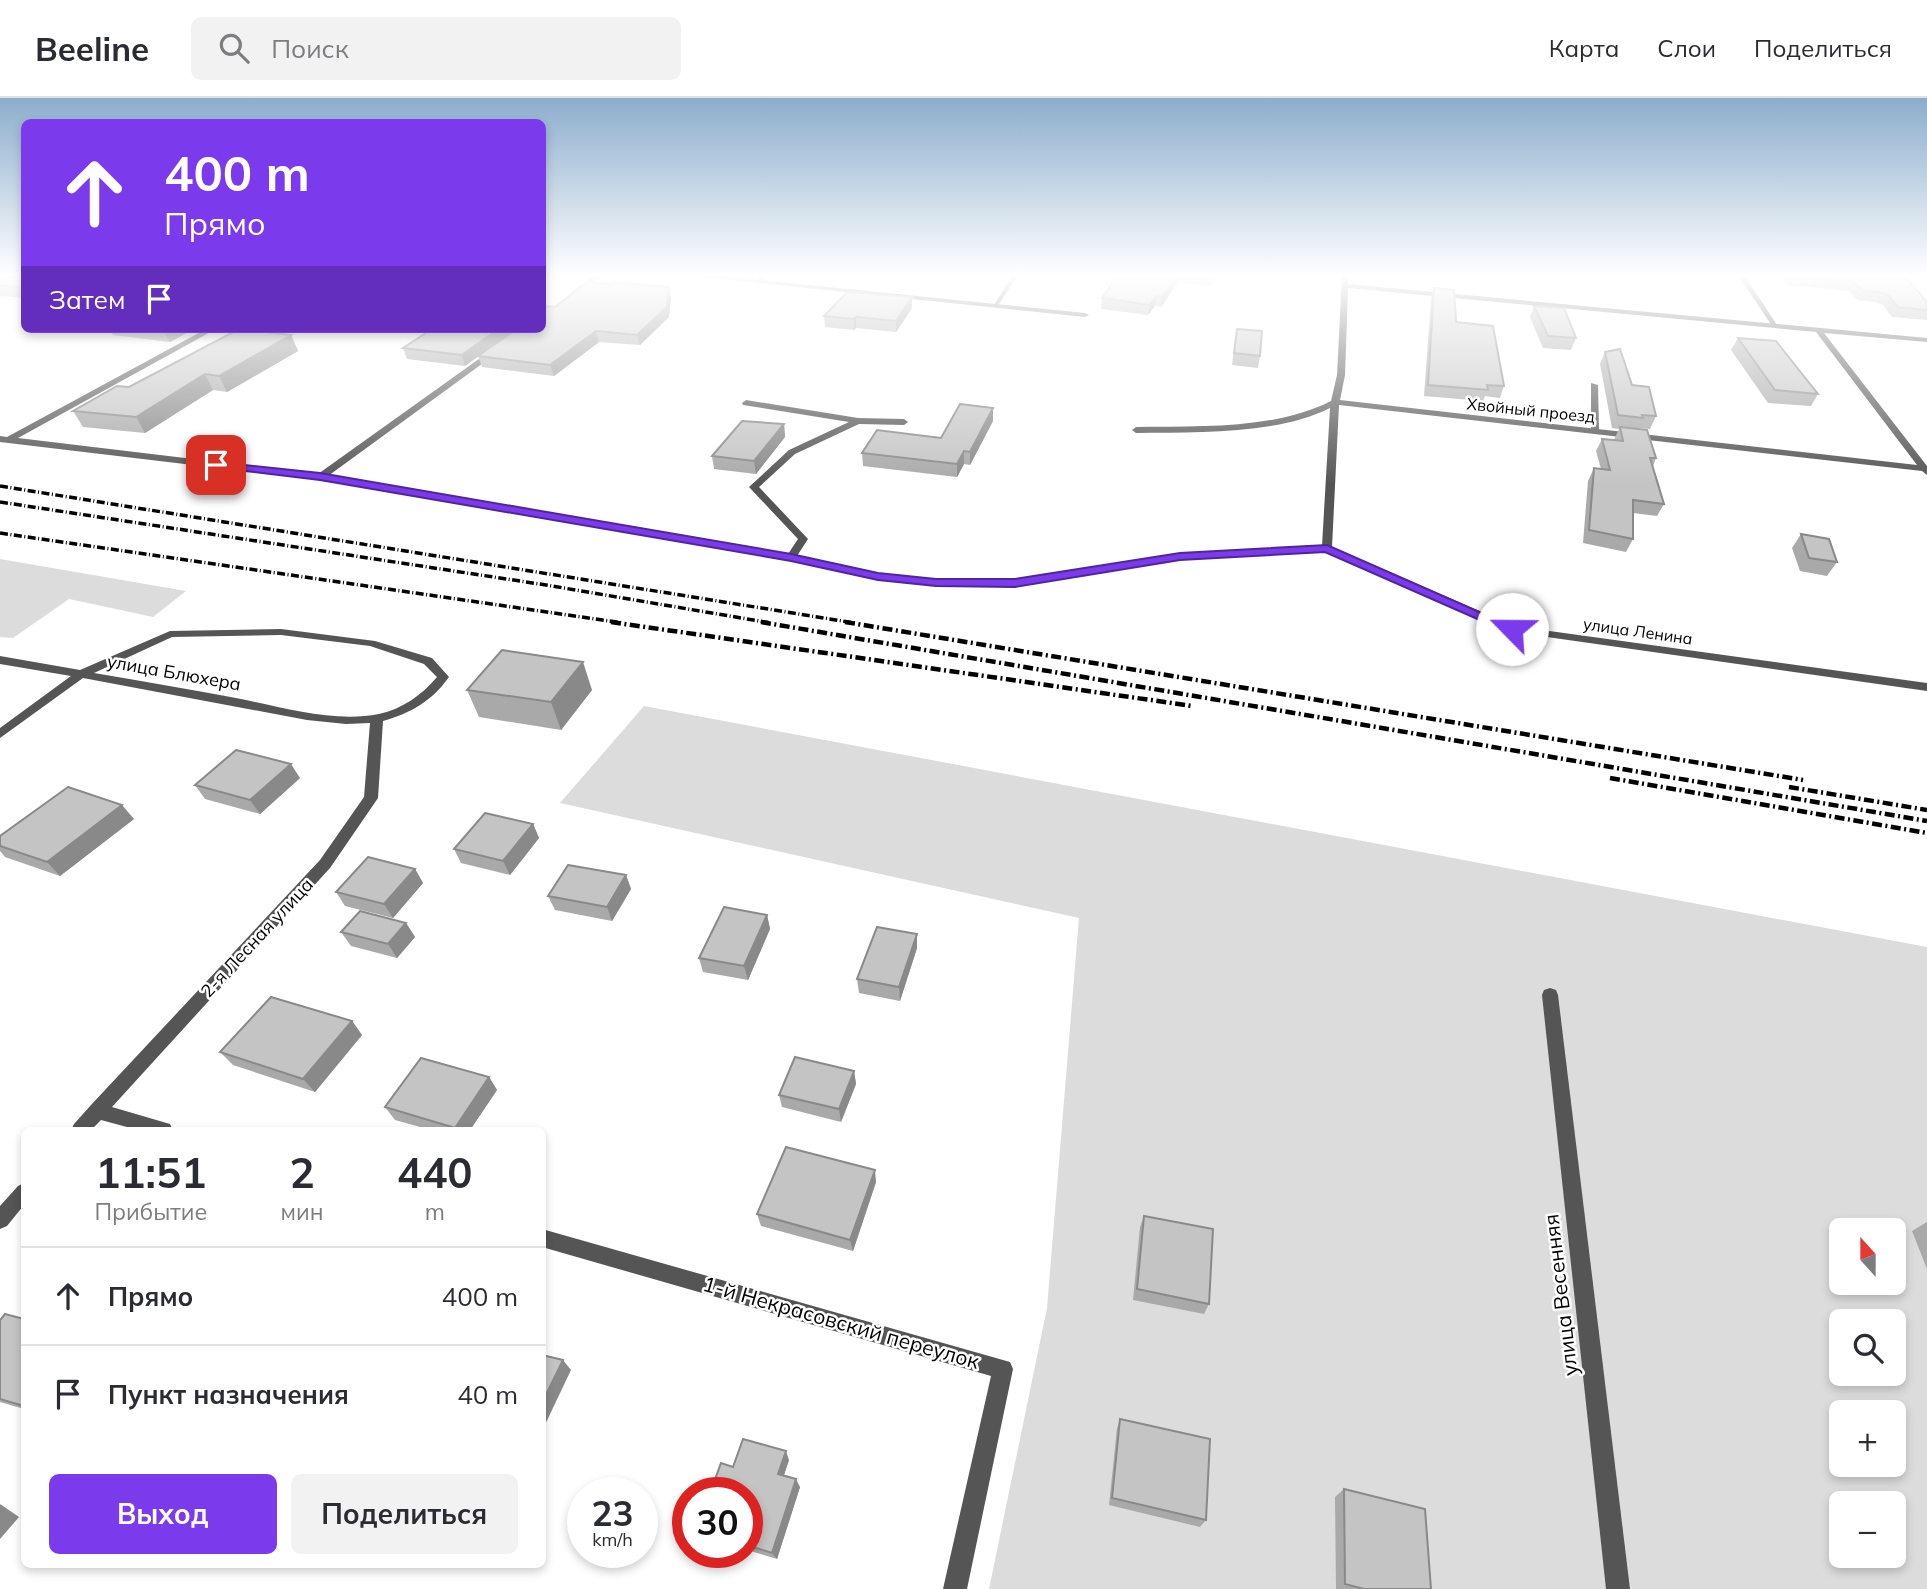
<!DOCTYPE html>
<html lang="ru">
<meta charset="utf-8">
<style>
:root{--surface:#fff;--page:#f2f2f3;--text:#2b2b33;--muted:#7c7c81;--line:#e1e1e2;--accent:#7c3aed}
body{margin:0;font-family:Mulish,sans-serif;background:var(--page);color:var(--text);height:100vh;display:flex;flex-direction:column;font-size:26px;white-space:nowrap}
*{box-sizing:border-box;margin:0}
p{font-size:23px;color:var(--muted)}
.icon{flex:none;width:38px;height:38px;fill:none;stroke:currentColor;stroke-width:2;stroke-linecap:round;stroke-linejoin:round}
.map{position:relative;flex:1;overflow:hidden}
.side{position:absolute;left:21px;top:1029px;width:525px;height:441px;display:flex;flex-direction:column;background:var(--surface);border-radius:10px;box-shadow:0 4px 10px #0003}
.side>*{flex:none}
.guide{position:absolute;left:21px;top:21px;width:525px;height:214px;border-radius:10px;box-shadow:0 4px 10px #0003;background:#7c3aed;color:#fff;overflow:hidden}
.needle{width:46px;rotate:339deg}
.buttons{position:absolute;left:1829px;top:1120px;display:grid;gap:14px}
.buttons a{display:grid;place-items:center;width:77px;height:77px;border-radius:10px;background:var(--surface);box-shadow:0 4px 10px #0003;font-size:35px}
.speed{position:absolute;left:567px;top:1379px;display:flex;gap:14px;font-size:35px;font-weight:700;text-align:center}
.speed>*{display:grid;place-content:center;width:91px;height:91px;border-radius:50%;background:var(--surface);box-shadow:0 4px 10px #0003;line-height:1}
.speed small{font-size:18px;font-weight:400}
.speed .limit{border:10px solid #d22;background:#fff;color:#111}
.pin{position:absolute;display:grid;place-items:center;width:60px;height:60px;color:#fff;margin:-30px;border-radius:14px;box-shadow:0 4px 10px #0006}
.me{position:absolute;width:77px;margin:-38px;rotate:293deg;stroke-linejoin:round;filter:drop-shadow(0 0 5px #0008)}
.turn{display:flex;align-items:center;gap:24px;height:147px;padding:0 28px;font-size:32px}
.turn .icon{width:91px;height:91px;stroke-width:2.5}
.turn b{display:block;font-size:49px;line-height:60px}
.then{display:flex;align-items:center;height:66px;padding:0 28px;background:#0003;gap:14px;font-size:26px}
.eta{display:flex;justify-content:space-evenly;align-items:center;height:119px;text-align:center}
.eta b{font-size:42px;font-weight:700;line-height:49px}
.primary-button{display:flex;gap:14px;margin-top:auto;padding:14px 28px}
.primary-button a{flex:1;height:80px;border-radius:10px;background:var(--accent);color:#fff;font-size:28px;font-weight:700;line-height:80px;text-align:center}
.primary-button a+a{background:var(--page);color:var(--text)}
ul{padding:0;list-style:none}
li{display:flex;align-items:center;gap:21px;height:98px;padding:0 28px;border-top:2px solid var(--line)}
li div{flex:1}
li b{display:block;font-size:26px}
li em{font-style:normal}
header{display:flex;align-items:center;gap:42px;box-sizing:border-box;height:98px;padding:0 35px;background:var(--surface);border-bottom:2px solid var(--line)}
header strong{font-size:33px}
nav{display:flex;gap:38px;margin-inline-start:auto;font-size:24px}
.search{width:490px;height:63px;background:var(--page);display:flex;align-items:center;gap:18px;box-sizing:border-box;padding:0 24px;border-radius:10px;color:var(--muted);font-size:26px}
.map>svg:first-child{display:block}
.green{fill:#dcdcdc;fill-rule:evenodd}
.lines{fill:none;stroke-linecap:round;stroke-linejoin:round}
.service{fill:#555;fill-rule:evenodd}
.minor{fill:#555;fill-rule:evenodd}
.rail-far1{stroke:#000;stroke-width:3.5;stroke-dasharray:8 2.5 1 2.5;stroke-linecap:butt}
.rail{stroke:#000;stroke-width:4.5;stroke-dasharray:10 3.5 2 3.5;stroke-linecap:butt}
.wall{fill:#a9a9a9}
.shaded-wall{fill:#898989}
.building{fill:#c4c4c4;stroke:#898989;stroke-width:2}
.route{fill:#7c3aed;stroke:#51269a;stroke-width:2}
.labels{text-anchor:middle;stroke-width:5;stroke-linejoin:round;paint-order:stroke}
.far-street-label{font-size:16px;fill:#000;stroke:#fff}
.street-label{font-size:18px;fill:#000;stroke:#fff}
.near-street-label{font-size:21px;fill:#000;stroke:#fff}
</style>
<header>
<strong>Beeline</strong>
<div class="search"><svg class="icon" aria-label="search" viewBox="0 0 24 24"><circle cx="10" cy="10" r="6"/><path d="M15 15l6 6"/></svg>Поиск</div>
<nav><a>Карта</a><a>Слои</a><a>Поделиться</a></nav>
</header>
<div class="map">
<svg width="1927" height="1491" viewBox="0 0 1927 1491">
<rect width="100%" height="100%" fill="#fff"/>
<g class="green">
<path d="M0,461L186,493L153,519L69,501L13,540L0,539Z"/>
<path d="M644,608L1927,849V1491H989L1047,1210L1079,820L560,705ZM1841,1132H1894V1185H1841ZM1841,1223H1894V1276H1841ZM1841,1314H1894V1367H1841ZM1841,1405H1894V1458H1841Z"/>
</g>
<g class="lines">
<g class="service">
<path d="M761,177H768L761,184H757Z"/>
<path d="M1012,177H1018L997,209H993Z"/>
<path d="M1738,177H1744L1777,227L1776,228H1772Z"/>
<path d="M1591,285L1598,287L1599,333L1595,335L1591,333Z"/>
</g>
<g class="minor">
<path d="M595,177H603L578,198H572V194Z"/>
<path d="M683,177H711L1085,215L1089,217L1085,219Z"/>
<path d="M1342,177H1348V186L1927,240V244L1824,235L1927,368V377L1922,373L1339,307L1332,449L1514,528L1927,585V593L1512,534L1326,454L1180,462L1015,488H936L878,482L791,463L320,382L0,344V338L7,339L206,231H216L18,340L318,376L521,231H530L328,378L788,456L798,441L749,389L789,352L849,324L743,307L742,305L746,302L858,320L904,321L908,324L904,327L859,326L795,356L759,389L808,441L797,458L878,476L936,482H1015L1180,456L1322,448L1330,310C1276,337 1196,334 1136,335L1132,332L1136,329C1200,328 1273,332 1331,303L1337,277ZM1348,190L1816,234L1917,367L1340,302L1345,277Z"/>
<path d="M281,531L375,543L432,560L449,579C432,603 411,615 383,623L378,700L330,770L112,1009L170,1026L173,1032H138L101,1022L91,1032H71L74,1026L91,1007L320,762L364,699L370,625L346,626L307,622L83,580L0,640V630L71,578L0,566V558L80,572L170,533ZM281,537L370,548L424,566L437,579C422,597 402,611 379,616C333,625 282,609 236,600C189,591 141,583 94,575L172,539Z"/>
<path d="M1550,890L1556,892L1558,897L1630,1491H1606L1542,897L1544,892Z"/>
<path d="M24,1085V1107L7,1128L0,1131V1108L18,1088Z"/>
<path d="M542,1131L1010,1264L1013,1271L967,1491H943L991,1278L542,1149Z"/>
</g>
<g class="rail-far1">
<path d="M0,388L855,525"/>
<path d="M0,404L546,487L771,525"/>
<path d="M0,435L623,525"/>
</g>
<g class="rail">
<path d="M611,524L1192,608"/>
<path d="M761,524L1927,723"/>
<path d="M845,524L1803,682"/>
<path d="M1610,680L1927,735"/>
<path d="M1789,689L1927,712"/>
</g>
</g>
<g class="wall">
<path d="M0,177H24V200L0,198Z"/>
<path d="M1118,177H1216L1211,188L1178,184L1161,209L1155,208L1148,217L1101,211L1102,200Z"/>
<path d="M1781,177H1904L1927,204V222L1892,219L1883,207L1875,204L1858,202L1849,193L1788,187Z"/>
<path d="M1434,190L1456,224L1504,288L1500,300L1485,298L1483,303L1424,298L1431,200Z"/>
<path d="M912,199V210L896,234L856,230L854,232L825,229L824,218Z"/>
<path d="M671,200L669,219L640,247L599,244L554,278L482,269L478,258L465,268L407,261L403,250L516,231L555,209Z"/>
<path d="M1534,208L1576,240L1571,252L1543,250L1530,219Z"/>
<path d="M109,231H194L170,244L113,237Z"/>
<path d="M1237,231L1260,258L1258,270L1232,267Z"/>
<path d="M291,237L298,253L227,294L213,292L145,335L83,329L73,313L129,289Z"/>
<path d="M1738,240L1818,296L1811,308L1768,305L1731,252Z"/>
<path d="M1605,254L1656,318L1650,331L1639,330L1638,331L1656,360L1653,368L1664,406L1657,418L1633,415V441L1626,454L1583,445L1588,383L1594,370L1601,371L1596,353L1602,341L1614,342L1619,331L1612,330L1600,266Z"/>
<path d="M993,310V323L970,367L964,366L957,379L863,368L862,355L941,340Z"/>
<path d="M784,326L785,339L756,376L714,371L712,358Z"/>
<path d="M1801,436L1837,464L1827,478L1800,473L1792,450Z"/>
<path d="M467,592H592L561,632L479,619Z"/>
<path d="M300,680L260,716L205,701L195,687Z"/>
<path d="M134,721L60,778L5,759L0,753V738Z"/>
<path d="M533,726L539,740L510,777L461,765L454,751Z"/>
<path d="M415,771L423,785L393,820L345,808L336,794Z"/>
<path d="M626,777L631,791L612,823L555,812L548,798Z"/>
<path d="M767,817L770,831L748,882L703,874L699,860Z"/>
<path d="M406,825L415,839L397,860L351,848L341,834Z"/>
<path d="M917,850L900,903L859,895L857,881Z"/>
<path d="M352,923L362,937L315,994L233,967L220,954Z"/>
<path d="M854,973L856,986L841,1024L782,1009L779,997Z"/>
<path d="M489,979L497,992L470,1032H431L395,1022L385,1009Z"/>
<path d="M876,1084L853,1153L761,1128L757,1116Z"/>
<path d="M1144,1118L1209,1206L1204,1216L1133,1202L1140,1129Z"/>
<path d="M1927,1124V1171L1912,1133Z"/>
<path d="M24,1221V1311L0,1304V1222Z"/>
<path d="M1120,1321L1206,1422L1200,1429L1109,1407L1117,1330Z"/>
<path d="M789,1362L784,1377L800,1389L777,1461L747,1452V1395L733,1369Z"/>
<path d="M1344,1391L1431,1491H1336L1335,1399Z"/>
</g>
<g class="shaded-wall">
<path d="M1177,177H1179L1178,184L1161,209L1162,199Z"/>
<path d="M1216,177L1211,188L1212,178Z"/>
<path d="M669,189L671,200L669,219L640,247L637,237Z"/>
<path d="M1156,198L1155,208L1148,217L1150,207Z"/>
<path d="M912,199V210L896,234V223Z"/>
<path d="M856,219V230L854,232V221Z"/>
<path d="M167,231H194L170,244L163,233Z"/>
<path d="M498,231H516L465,268L462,257Z"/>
<path d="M596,233L599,244L554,278L550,267Z"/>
<path d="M291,237L298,253L227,294L219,278Z"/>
<path d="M205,276L213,292L145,335L136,319Z"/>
<path d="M993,310V323L970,367V354Z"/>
<path d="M784,326L785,339L756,376L754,363Z"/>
<path d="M964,353V366L957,379V366Z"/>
<path d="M583,564L592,592L561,632L551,604Z"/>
<path d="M291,666L300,680L260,716L250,702Z"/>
<path d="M122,707L134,721L60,778L47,764Z"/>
<path d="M533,726L539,740L510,777L503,763Z"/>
<path d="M415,771L423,785L393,820L384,806Z"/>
<path d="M626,777L631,791L612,823L607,809Z"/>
<path d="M767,817L770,831L748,882L744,868Z"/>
<path d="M406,825L415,839L397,860L388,846Z"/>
<path d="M917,836V850L900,903L899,889Z"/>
<path d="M352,923L362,937L315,994L303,981Z"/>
<path d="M854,973L856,986L841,1024L839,1011Z"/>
<path d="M489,979L497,992L470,1032H457L455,1030Z"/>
<path d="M875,1072L876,1084L853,1153L850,1142Z"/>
<path d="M563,1262L571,1272L542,1333V1305Z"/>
<path d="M786,1353L789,1362L782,1383L778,1376Z"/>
<path d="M796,1381L800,1389L777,1461L772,1455Z"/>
<path d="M0,1406L19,1419L0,1441Z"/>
</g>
<g class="building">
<path d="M6,177H24V190L0,187V180Z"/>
<path d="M1118,177H1177L1162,199L1156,198L1150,207L1102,200Z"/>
<path d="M1792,177H1904L1927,204V212L1898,209L1889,198L1881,194L1863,193L1854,184Z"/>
<path d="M587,184L612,186L615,184L669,189L667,209L637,237L596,233L550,267L478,258L517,231H542V211L547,208L555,209Z"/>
<path d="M1434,190L1454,192L1456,224L1493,228L1504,288L1487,287L1488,292L1428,287Z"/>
<path d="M847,194L912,199L896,223L856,219L854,221L824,218Z"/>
<path d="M1534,208L1564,210L1576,240L1548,238Z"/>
<path d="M148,231H167L163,233Z"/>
<path d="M239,231L291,237L219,278L205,276L136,319L73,313L117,288L129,289Z"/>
<path d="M432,231H498L462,257L403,250Z"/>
<path d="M1237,231L1262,233L1260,258L1234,255Z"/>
<path d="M1738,240L1776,243L1818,296L1775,292Z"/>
<path d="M1620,251L1632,287L1649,289L1656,318L1642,317L1643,320L1618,317L1605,254Z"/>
<path d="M960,306L993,310L970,354L964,353L957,366L862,355L877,332L941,340Z"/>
<path d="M742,323L784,326L754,363L712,358Z"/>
<path d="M1620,329L1647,332L1656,360H1650L1664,406L1633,402V441L1589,432L1594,370L1610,372L1602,341L1623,343Z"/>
<path d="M1801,436L1829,441L1837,464L1809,460Z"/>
<path d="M502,552L583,564L551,604L467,592Z"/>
<path d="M236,652L291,666L250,702L195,687Z"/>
<path d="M68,689L122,707L47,764L0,748V738Z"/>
<path d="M485,715L533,726L503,763L454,751Z"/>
<path d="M368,759L415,771L384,806L336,794Z"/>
<path d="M568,767L626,777L607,809L548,798Z"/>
<path d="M724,809L767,817L744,868L699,860Z"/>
<path d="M360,813L406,825L388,846L341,834Z"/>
<path d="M877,829L917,836L899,889L857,881Z"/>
<path d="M271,899L352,923L303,981L220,954Z"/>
<path d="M795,959L854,973L839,1011L779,997Z"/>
<path d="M421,960L489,979L455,1030L385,1009Z"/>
<path d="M786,1049L875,1072L850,1142L757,1116Z"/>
<path d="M1144,1118L1213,1131L1209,1206L1137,1191Z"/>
<path d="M5,1216L24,1221V1308L0,1301V1222Z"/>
<path d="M542,1257L563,1262L542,1305Z"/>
<path d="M1120,1321L1210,1341L1206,1422L1112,1400Z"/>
<path d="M743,1341L786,1353L778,1376L796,1381L772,1455L747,1447V1395H710L721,1365L733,1369Z"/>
<path d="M1344,1391L1425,1411L1431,1491H1364L1345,1486Z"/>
</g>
<linearGradient id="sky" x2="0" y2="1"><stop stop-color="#8cadcc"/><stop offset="0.46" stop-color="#fff"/><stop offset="1" stop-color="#fff" stop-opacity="0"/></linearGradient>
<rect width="1927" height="386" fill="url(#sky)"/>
<path class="route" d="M216,364L320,375L791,456L878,475L936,481H1015L1180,455L1327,447L1518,531L1512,535L1507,534L1325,454L1180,462L1015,489L936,488L878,482L791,463L320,382L212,369L211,367Z"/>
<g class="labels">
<g class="far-street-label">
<text transform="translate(1531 312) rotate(6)" y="6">Хвойный проезд</text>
<text transform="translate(1638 533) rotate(8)" y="6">улица Ленина</text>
</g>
<g class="street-label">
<text transform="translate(174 575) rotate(10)" y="6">улица Блюхера</text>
<text transform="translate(257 840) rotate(-47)" y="6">2-я Лесная улица</text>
</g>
<g class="near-street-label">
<text transform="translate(1561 1197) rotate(-97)" y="7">улица Весенняя</text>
<text transform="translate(841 1225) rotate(16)" y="7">1-й Некрасовский переулок</text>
</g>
</g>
</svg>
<div class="buttons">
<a><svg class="needle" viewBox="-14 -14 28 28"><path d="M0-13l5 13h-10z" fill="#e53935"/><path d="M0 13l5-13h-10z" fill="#7c7c81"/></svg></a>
<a><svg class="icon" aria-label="search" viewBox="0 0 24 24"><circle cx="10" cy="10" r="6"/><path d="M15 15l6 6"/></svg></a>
<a>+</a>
<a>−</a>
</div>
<div class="speed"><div>23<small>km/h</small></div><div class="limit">30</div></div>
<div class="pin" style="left:216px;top:367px;background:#d93025"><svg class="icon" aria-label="arrive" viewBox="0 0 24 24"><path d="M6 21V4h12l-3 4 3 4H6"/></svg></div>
<svg class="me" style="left:1512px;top:531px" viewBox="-20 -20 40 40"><circle r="19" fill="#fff"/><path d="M0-13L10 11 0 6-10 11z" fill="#7c3aed"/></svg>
<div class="guide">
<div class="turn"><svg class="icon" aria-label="ahead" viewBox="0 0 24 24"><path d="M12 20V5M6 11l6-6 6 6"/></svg><div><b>400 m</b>Прямо</div></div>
<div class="then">Затем<svg class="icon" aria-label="arrive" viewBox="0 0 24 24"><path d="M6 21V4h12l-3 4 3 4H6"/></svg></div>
</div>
<section class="side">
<div class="eta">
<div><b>11:51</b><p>Прибытие</p></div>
<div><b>2</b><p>мин</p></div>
<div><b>440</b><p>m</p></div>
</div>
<ul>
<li><svg class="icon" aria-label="ahead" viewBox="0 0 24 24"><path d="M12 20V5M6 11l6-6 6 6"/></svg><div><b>Прямо</b></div><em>400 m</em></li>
<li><svg class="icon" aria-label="arrive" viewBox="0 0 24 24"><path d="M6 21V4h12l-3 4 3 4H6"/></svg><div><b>Пункт назначения</b></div><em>40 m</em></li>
</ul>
<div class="primary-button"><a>Выход</a><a>Поделиться</a></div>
</section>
</div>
